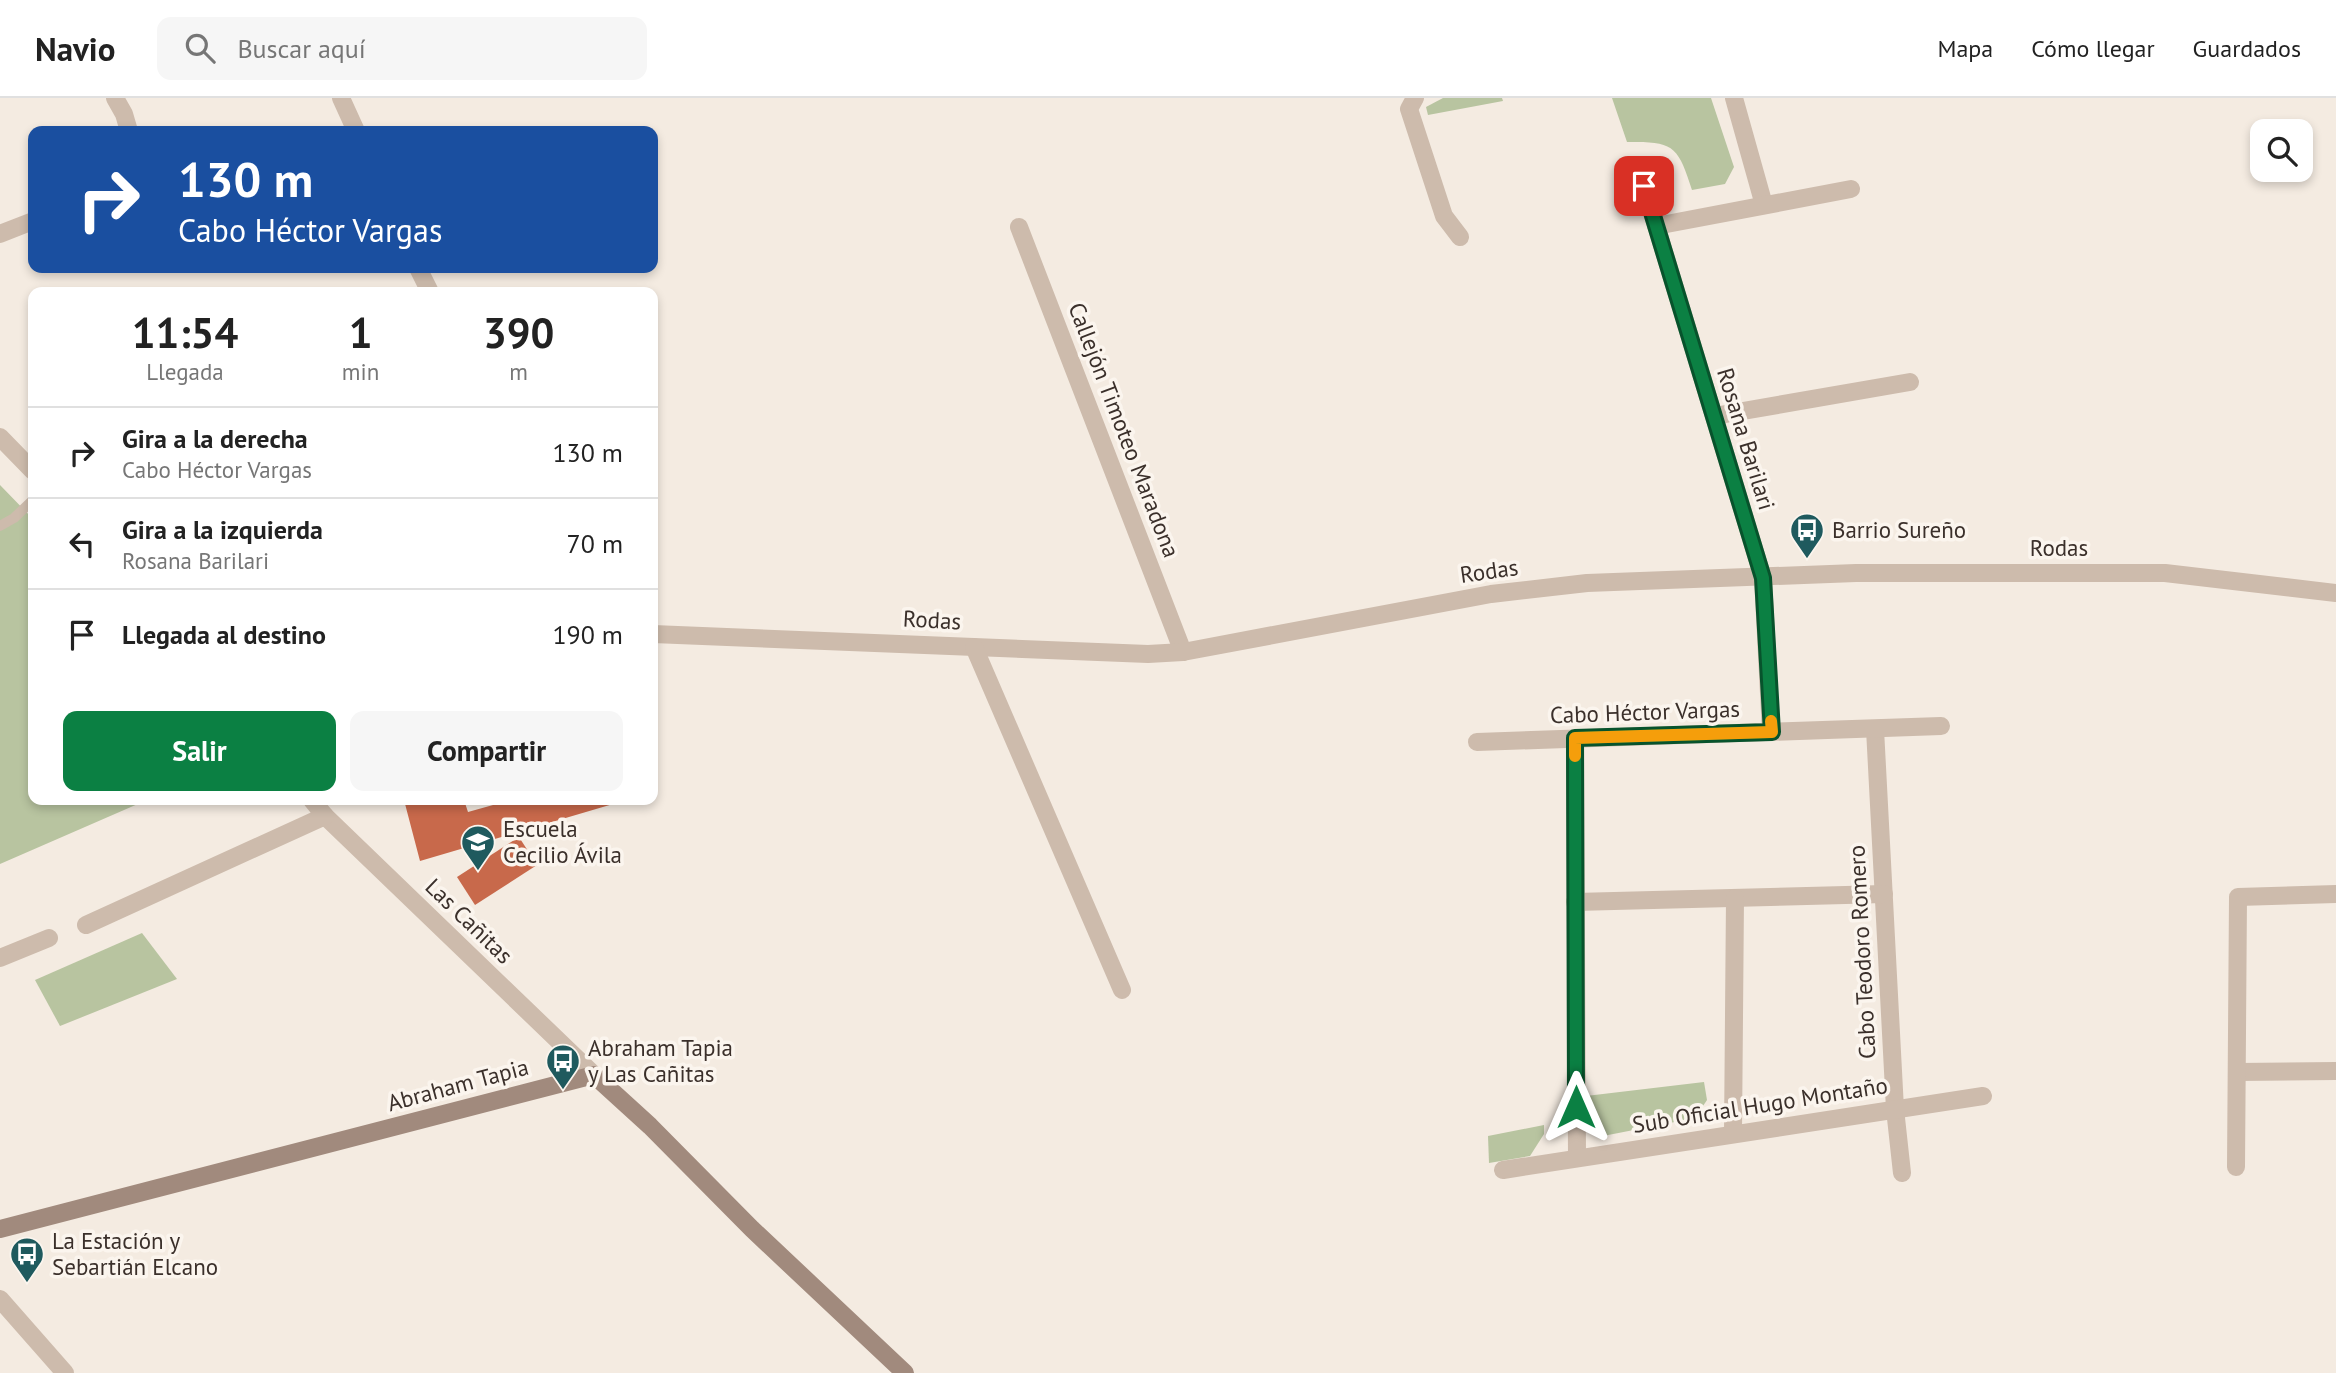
<!DOCTYPE html>
<html lang="es">
<meta charset="utf-8">
<style>
:root{--surface:#fff;--page:#f6f6f6;--text:#222;--muted:#767676;--line:#e0e0e0;--accent:#0b8043}
body{margin:0;font-family:"PT Sans",sans-serif;background:var(--page);color:var(--text);height:100vh;display:flex;flex-direction:column;font-size:26px;white-space:nowrap}
*{box-sizing:border-box;margin:0}
p{font-size:23px;color:var(--muted)}
.icon{flex:none;width:38px;height:38px;fill:none;stroke:currentColor;stroke-width:2;stroke-linecap:round;stroke-linejoin:round}
.map{position:relative;flex:1;overflow:hidden}
.sheet{position:absolute;left:28px;top:189px;width:630px;height:518px;display:flex;flex-direction:column;background:var(--surface);border-radius:14px;box-shadow:0 4px 10px #0003}
.sheet>*{flex:none}
.banner{position:absolute;left:28px;top:28px;width:630px;height:147px;border-radius:14px;box-shadow:0 4px 10px #0003;background:#1a4fa0;color:#fff;overflow:hidden}
.fabs{position:absolute;left:2250px;top:21px;display:grid;gap:14px}
.fabs a{display:grid;place-items:center;width:63px;height:63px;border-radius:14px;background:var(--surface);box-shadow:0 4px 10px #0003;font-size:35px}
.pin{position:absolute;display:grid;place-items:center;width:60px;height:60px;color:#fff;margin:-30px;border-radius:14px;box-shadow:0 4px 10px #0006}
.me{position:absolute;width:77px;margin:-38px;rotate:0deg;stroke-linejoin:round;filter:drop-shadow(0 0 5px #0008)}
.turn{display:flex;align-items:center;gap:24px;height:147px;padding:0 35px;font-size:32px}
.turn .icon{width:91px;height:91px;stroke-width:2.5}
.turn b{display:block;font-size:49px;line-height:60px}
.eta{display:flex;justify-content:space-evenly;align-items:center;height:119px;text-align:center}
.eta b{font-size:42px;font-weight:600;line-height:49px}
.primary-button{display:flex;gap:14px;margin-top:auto;padding:14px 35px}
.primary-button a{flex:1;height:80px;border-radius:14px;background:var(--accent);color:#fff;font-size:28px;font-weight:600;line-height:80px;text-align:center}
.primary-button a+a{background:var(--page);color:var(--text)}
ul{padding:0;list-style:none}
li{display:flex;align-items:center;gap:21px;height:91px;padding:0 35px;border-top:2px solid var(--line)}
li div{flex:1}
li b{display:block;font-size:26px}
li em{font-style:normal}
header{display:flex;align-items:center;gap:42px;box-sizing:border-box;height:98px;padding:0 35px;background:var(--surface);border-bottom:2px solid var(--line)}
header strong{font-size:33px}
nav{display:flex;gap:38px;margin-inline-start:auto;font-size:24px}
.search{width:490px;height:63px;background:var(--page);display:flex;align-items:center;gap:18px;box-sizing:border-box;padding:0 24px;border-radius:14px;color:var(--muted);font-size:26px}
.map>svg:first-child{display:block}
.green{fill:#b8c4a0}
.building{fill:#c8694b}
.lines{fill:none;stroke-linecap:round;stroke-linejoin:round}
.lane{stroke:#cdbbac;stroke-width:10}
.street{stroke:#cdbbac;stroke-width:18}
.secondary{stroke:#a18a7d;stroke-width:18}
.route-casing{stroke:#07532c;stroke-width:18}
.route{stroke:#0b8043;stroke-width:12}
.slow{stroke:#f59e0b;stroke-width:12}
.labels{text-anchor:middle;stroke-width:7;stroke-linejoin:round;paint-order:stroke}
.street-label{font-size:23px;fill:#3b302b;stroke:#fbf5ee}
.poi-label{font-size:23px;fill:#3b302b;stroke:#fbf5ee;text-anchor:start}
</style>
<header>
<strong>Navio</strong>
<div class="search"><svg class="icon" aria-label="search" viewBox="0 0 24 24"><circle cx="10" cy="10" r="6"/><path d="M15 15l6 6"/></svg>Buscar aquí</div>
<nav><a>Mapa</a><a>Cómo llegar</a><a>Guardados</a></nav>
</header>
<div class="map">
<svg width="2336" height="1275" viewBox="0 0 2336 1275">
<rect width="100%" height="100%" fill="#f4ebe1"/>
<g class="green">
<path d="M1443,0H1502L1503,3L1428,17L1426,9Z"/>
<path d="M1612,0H1711L1734,69L1725,86L1692,92C1678,48 1674,43 1627,44Z"/>
<path d="M0,387L33,421V702H147L0,766Z"/>
<path d="M142,835L177,881L60,928L35,882Z"/>
<path d="M1704,984L1707,1002L1695,1020L1598,1039L1587,1033L1586,998Z"/>
<path d="M1544,1027V1036L1530,1058L1489,1065L1488,1038Z"/>
</g>
<g class="building">
<path d="M404,702H464L468,714L511,702H612L613,706L420,763Z"/>
<path d="M519,739L537,767L475,807L457,779Z"/>
</g>
<g class="lines">
<path class="lane" d="M0,428L14,420L33,402"/>
<g class="street">
<path d="M115,0L124,16L129,33"/>
<path d="M341,0L356,33"/>
<path d="M1415,0L1409,11L1444,118L1460,139"/>
<path d="M1734,0L1764,107"/>
<path d="M1638,68L1763,480L1771,634"/>
<path d="M1656,128L1851,91"/>
<path d="M1019,129L1183,554"/>
<path d="M0,136L33,123"/>
<path d="M418,170L430,194"/>
<path d="M1714,318L1910,284"/>
<path d="M0,339L33,373"/>
<path d="M653,536L1148,556L1183,554L1491,496L1587,485L1856,475H2165L2336,495"/>
<path d="M974,549L1122,892"/>
<path d="M1875,631L1895,1011L1902,1075"/>
<path d="M1575,640L1577,1060"/>
<path d="M1477,644L1941,628"/>
<path d="M312,702L325,718L594,977"/>
<path d="M1575,804L1884,796"/>
<path d="M86,827L325,718"/>
<path d="M0,860L49,840"/>
<path d="M2237,974L2336,973"/>
<path d="M1733,1036L1735,800"/>
<path d="M2236,1069L2238,799L2336,796"/>
<path d="M1503,1072L1983,998"/>
<path d="M0,1201L65,1275"/>
</g>
<path class="secondary" d="M0,1131L594,977L650,1028L752,1131L905,1275"/>
</g>
<g class="lines">
<g class="route-casing">
<path id="route" d="M1576,1009L1575,640L1772,634L1763,480L1644,88"/>
</g>
<use href="#route" class="route"/>
<path class="slow" d="M1575,658V640L1772,634L1771,623"/>
</g>
<defs>
<g id="bus-pin" transform="scale(1.75)"><path d="M0 17L-7.5 6A9.5 9.5 0 1 1 7.5 6Z" fill="#1f5a5e" stroke="#fbf5ee"/><path d="M-5-6H5V4H4V6H2V4H-2V6H-4V4H-5ZM-3.5-4V0h7V-4ZM-3.5 1.2v1.5H-2V1.2ZM2 1.2v1.5H3.5V1.2Z" fill="#fff"/></g>
<g id="school-pin" transform="scale(1.75)"><path d="M0 17L-7.5 6A9.5 9.5 0 1 1 7.5 6Z" fill="#1f5a5e" stroke="#fbf5ee"/><path d="M0-5L7-2L0 1L-7-2ZM-4 1L0 2.5L4 1V4Q0 6-4 4Z" fill="#fff"/></g>
</defs>
<g fill-rule="evenodd">
<use href="#bus-pin" x="1807" y="432"/>
<use href="#school-pin" x="478" y="744"/>
<use href="#bus-pin" x="563" y="963"/>
<use href="#bus-pin" x="27" y="1156"/>
</g>
<g class="labels">
<g class="street-label">
<text transform="translate(1124 332) rotate(69)" y="8">Callejón Timoteo Maradona</text>
<text transform="translate(1746 341) rotate(73)" y="8">Rosana Barilari</text>
<text x="2059" y="458">Rodas</text>
<text transform="translate(1489 473) rotate(-8)" y="8">Rodas</text>
<text transform="translate(932 522) rotate(3)" y="8">Rodas</text>
<text transform="translate(1645 614) rotate(-2)" y="8">Cabo Héctor Vargas</text>
<text transform="translate(469 823) rotate(44)" y="8">Las Cañitas</text>
<text transform="translate(1862 854) rotate(-93)" y="8">Cabo Teodoro Romero</text>
<text transform="translate(458 987) rotate(-15)" y="8">Abraham Tapia</text>
<text transform="translate(1760 1007) rotate(-9)" y="8">Sub Oficial Hugo Montaño</text>
</g>
<g class="poi-label">
<text x="1832" y="440">Barrio Sureño</text>
<text x="503" y="739">Escuela<tspan x="503" dy="26">Cecilio Ávila</tspan></text>
<text x="588" y="958">Abraham Tapia<tspan x="588" dy="26">y Las Cañitas</tspan></text>
<text x="52" y="1151">La Estación y<tspan x="52" dy="26">Sebartián Elcano</tspan></text>
</g>
</g>
</svg>
<div class="fabs">
<a><svg class="icon" aria-label="search" viewBox="0 0 24 24"><circle cx="10" cy="10" r="6"/><path d="M15 15l6 6"/></svg></a>
</div>
<div class="pin" style="left:1644px;top:88px;background:#d93025"><svg class="icon" aria-label="arrive" viewBox="0 0 24 24"><path d="M6 21V4h12l-3 4 3 4H6"/></svg></div>
<svg class="me" style="left:1576px;top:1009px" viewBox="-20 -20 40 40"><path d="M0-17L14 15 0 8-14 15z" fill="#0b8043" stroke="#fff" stroke-width="4"/></svg>
<div class="banner">
<div class="turn"><svg class="icon" aria-label="right" viewBox="0 0 24 24"><path d="M7 20v-9h11M14 6l5 5-5 5"/></svg><div><b>130 m</b>Cabo Héctor Vargas</div></div>
</div>
<section class="sheet">
<div class="eta">
<div><b>11:54</b><p>Llegada</p></div>
<div><b>1</b><p>min</p></div>
<div><b>390</b><p>m</p></div>
</div>
<ul>
<li><svg class="icon" aria-label="right" viewBox="0 0 24 24"><path d="M7 20v-9h11M14 6l5 5-5 5"/></svg><div><b>Gira a la derecha</b><p>Cabo Héctor Vargas</p></div><em>130 m</em></li>
<li><svg class="icon" aria-label="left" viewBox="0 0 24 24"><path d="M17 20v-9H6M10 6l-5 5 5 5"/></svg><div><b>Gira a la izquierda</b><p>Rosana Barilari</p></div><em>70 m</em></li>
<li><svg class="icon" aria-label="arrive" viewBox="0 0 24 24"><path d="M6 21V4h12l-3 4 3 4H6"/></svg><div><b>Llegada al destino</b></div><em>190 m</em></li>
</ul>
<div class="primary-button"><a>Salir</a><a>Compartir</a></div>
</section>
</div>
